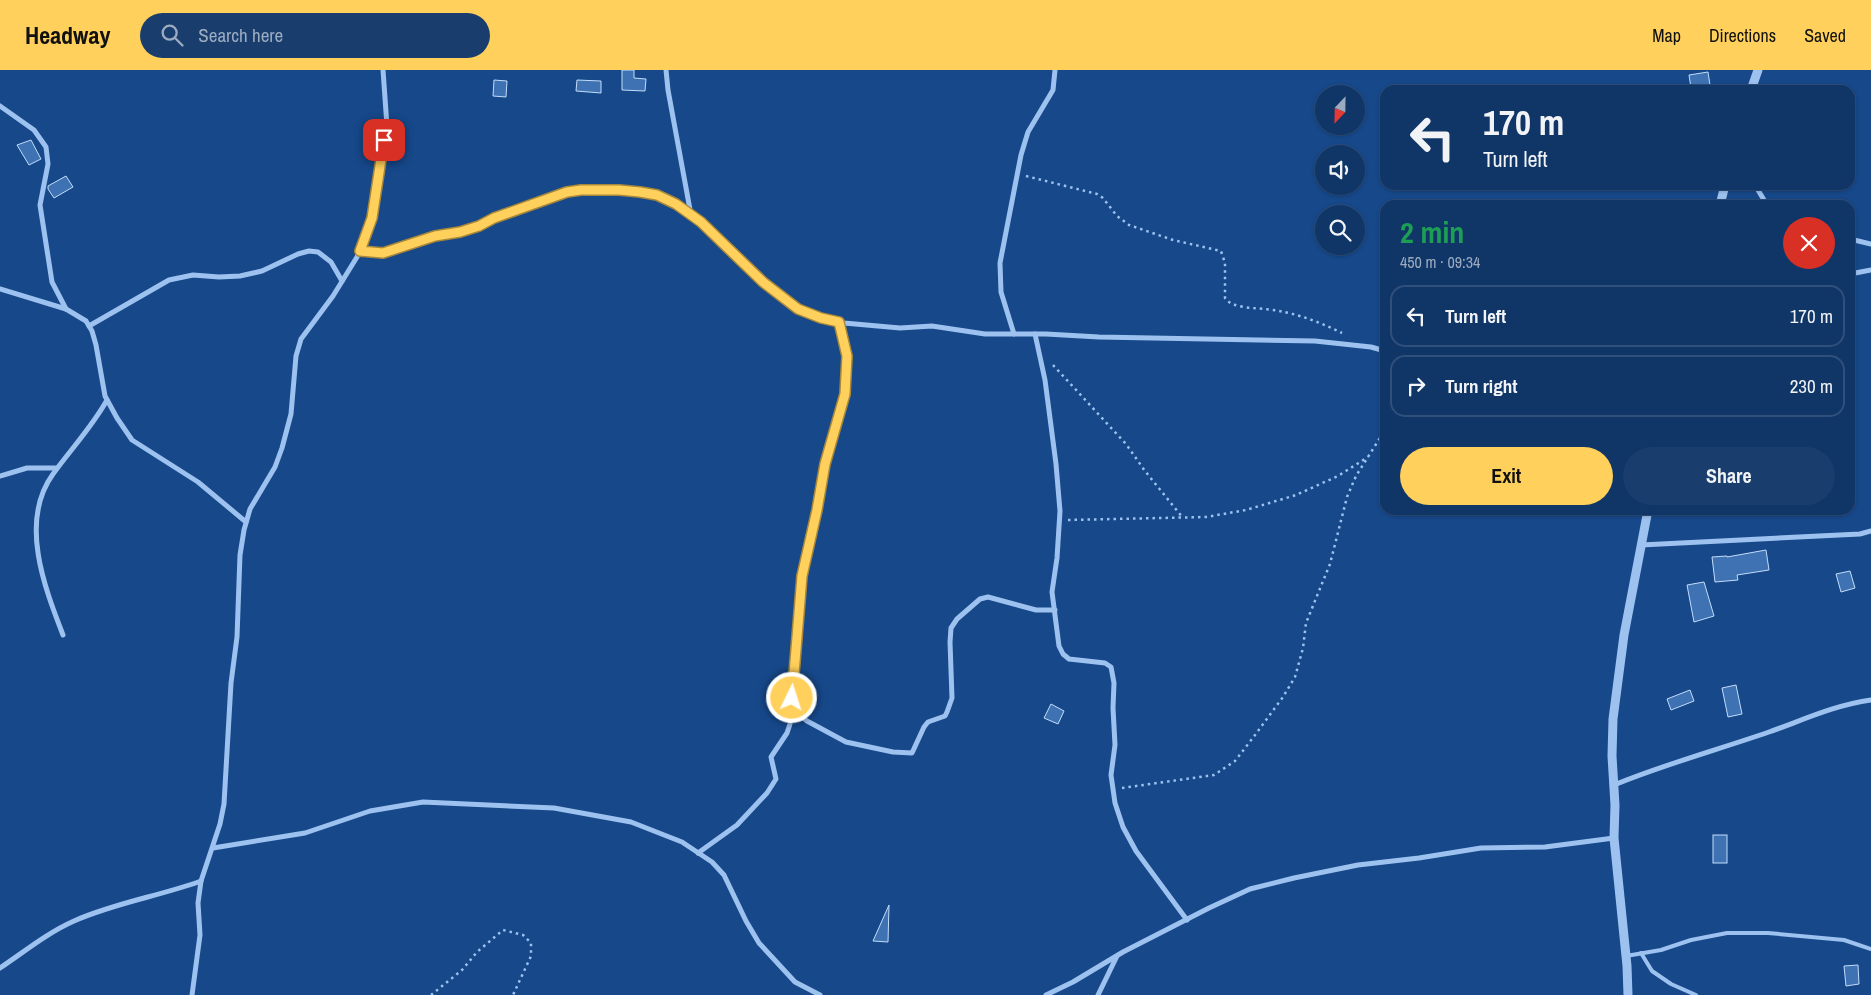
<!DOCTYPE html>
<meta charset="utf-8">
<style>
:root{--surface:#103668;--page:#193e6e;--text:#f1f3f6;--muted:#9cabc0;--line:#30507c;--accent:#ffd05b}
body{margin:0;font-family:"Archivo Narrow",sans-serif;background:var(--page);color:var(--text);height:100vh;display:flex;flex-direction:column;font-size:19px;white-space:nowrap}
*{box-sizing:border-box;margin:0}
p{font-size:16px;color:var(--muted)}
.icon{flex:none;width:28px;height:28px;fill:none;stroke:currentColor;stroke-width:2;stroke-linecap:round;stroke-linejoin:round}
.map{position:relative;flex:1;overflow:hidden}
.drawer{position:absolute;left:1380px;top:130px;width:475px;height:315px;display:flex;flex-direction:column;background:var(--surface);border-radius:15px;box-shadow:0 1px 4px #0004,0 0 0 1px var(--line)}
.drawer>*{flex:none}
.banner{position:absolute;left:1380px;top:15px;width:475px;height:105px;border-radius:15px;box-shadow:0 1px 4px #0004,0 0 0 1px var(--line);background:#103668;color:var(--text);overflow:hidden}
.needle{width:32px;rotate:202deg}
.controls{position:absolute;left:1315px;top:15px;display:grid;gap:10px}
.controls a{display:grid;place-items:center;width:50px;height:50px;border-radius:50%;background:var(--surface);box-shadow:0 1px 4px #0004,0 0 0 1px var(--line);font-size:25px}
.pin{position:absolute;display:grid;place-items:center;width:42px;height:42px;color:#fff;margin:-21px;border-radius:10px;box-shadow:0 2px 8px #0006}
.me{position:absolute;width:55px;margin:-28px;rotate:4deg;stroke-linejoin:round;filter:drop-shadow(0 0 4px #0008)}
.turn{display:flex;align-items:center;gap:18px;height:105px;padding:0 20px;font-size:22px}
.turn .icon{width:65px;height:65px;stroke-width:2.5}
.turn b{display:block;font-size:35px;line-height:42px}
.round{display:grid;place-items:center;flex:none;width:52px;height:52px;border-radius:26px;background:var(--page)}
.head{display:flex;align-items:center;justify-content:space-between;height:85px;padding:0 20px}
h1{font-size:30px;font-weight:700;line-height:38px;color:#1e9e55}
.cta{display:flex;gap:10px;margin-top:auto;padding:10px 20px}
.cta a{flex:1;height:58px;border-radius:30px;background:var(--accent);color:#111;font-size:20px;font-weight:700;line-height:58px;text-align:center}
.cta a+a{background:var(--page);color:var(--text)}
ul{padding:0;list-style:none}
li{display:flex;align-items:center;gap:15px;height:62px;margin:0 10px 8px;padding:0 10px;border:2px solid var(--line);border-radius:15px}
li div{flex:1}
li b{display:block;font-size:19px}
li em{font-style:normal}
header{display:flex;align-items:center;gap:30px;box-sizing:border-box;height:70px;padding:0 25px;background:var(--accent);color:#111}
header strong{font-size:24px}
nav{display:flex;gap:28px;margin-inline-start:auto;font-size:18px}
.search{width:350px;height:45px;background:var(--page);display:flex;align-items:center;gap:12px;box-sizing:border-box;padding:0 18px;border-radius:28px;color:var(--muted);font-size:19px}
.map>svg:first-child{display:block}
.building{fill:#3e72b3;stroke:#c3ddfb}
.lines{fill:none;stroke-linecap:round;stroke-linejoin:round}
.path{stroke:#9dc2ef;stroke-width:2.5;stroke-dasharray:2.5 4;stroke-linecap:butt}
.service{stroke:#9dc2ef;stroke-width:4}
.minor{stroke:#9dc2ef;stroke-width:5}
.tertiary{stroke:#9dc2ef;stroke-width:9}
.route-casing{stroke:#a6873b;stroke-width:12}
.route{stroke:#ffd05b;stroke-width:9}
</style>
<header>
<strong>Headway</strong>
<div class="search"><svg class="icon" aria-label="search" viewBox="0 0 24 24"><circle cx="10" cy="10" r="6"/><path d="M15 15l6 6"/></svg>Search here</div>
<nav><a>Map</a><a>Directions</a><a>Saved</a></nav>
</header>
<div class="map">
<svg width="1871" height="925" viewBox="0 0 1871 925">
<rect width="100%" height="100%" fill="#16488a"/>
<g class="building">
<path d="M622,0H634V8L646,9L645,21L622,20Z"/>
<path d="M1708,2L1710,15L1691,18L1689,5Z"/>
<path d="M494,10L507,11L506,27L493,26Z"/>
<path d="M577,10L601,11V23L576,21Z"/>
<path d="M31,70L41,89L29,95L17,75Z"/>
<path d="M66,106L73,117L54,128L48,119V116Z"/>
<path d="M1766,480L1769,500L1737,505L1738,510L1715,512L1712,487L1727,486V487Z"/>
<path d="M1850,501L1855,518L1841,522L1836,504Z"/>
<path d="M1704,512L1714,546L1694,552L1687,515Z"/>
<path d="M1736,615L1742,644L1728,647L1722,618Z"/>
<path d="M1690,620L1694,631L1671,640L1667,629Z"/>
<path d="M1051,634L1064,641L1058,654L1044,648Z"/>
<rect x="1713" y="765" width="14" height="28"/>
<path d="M889,835L888,872L873,871Z"/>
<path d="M1858,895L1859,914L1846,916L1844,896Z"/>
</g>
<g class="lines">
<g class="path">
<path d="M1026,106L1097,124L1103,128L1117,146L1129,155L1173,170L1221,181L1225,193V228C1231,238 1254,238 1265,239C1294,242 1317,251 1342,263"/>
<path d="M1053,295L1126,374L1145,401L1183,448"/>
<path d="M1068,450L1206,447L1246,440L1296,425L1338,406L1368,387"/>
<path d="M1122,718L1214,705L1235,691L1252,669L1283,627L1295,607L1303,578L1306,553L1330,494L1347,427L1356,406L1385,360"/>
<path d="M431,925L462,900L477,882L503,860L523,865L531,873V886L513,925"/>
</g>
<g class="service">
<path d="M1641,883L1652,901L1671,914L1696,925"/>
<path d="M1626,886L1661,880L1691,870L1727,863H1768L1844,870L1871,879"/>
</g>
<g class="minor">
<path d="M666,0L668,20L691,145"/>
<path d="M0,36L34,60L46,77L48,94L40,135L52,212L66,239"/>
<path d="M1755,115L1767,135"/>
<path d="M1850,169L1871,174"/>
<path d="M360,181L383,183L435,166L460,162L479,156L494,148L567,122L619,120L640,122L657,125L676,134L691,145L724,173L776,223L798,239L821,248L844,253L900,258L932,256L985,264H1046L1099,267L1315,271L1371,277L1385,281"/>
<path d="M1850,204L1871,200"/>
<path d="M0,219L66,239L86,251L92,261L96,275L105,326L117,348L132,370L198,412L246,452"/>
<path d="M89,256L169,210L193,205L219,207L240,206L262,201L298,184L309,181L318,182L331,192L342,211"/>
<path d="M1014,264L1001,222L1000,193L1021,85L1028,62L1053,20L1055,0"/>
<path d="M1035,264L1045,310L1056,394L1060,441L1057,488L1052,522L1059,576L1063,584L1069,589L1105,593L1111,597L1114,613L1113,638L1115,675L1111,705L1115,733L1123,757L1136,781L1187,850"/>
<path d="M0,406L27,398H57"/>
<path d="M1641,475L1860,464L1871,461"/>
<path d="M63,565C44,516 19,451 53,404C71,379 92,357 107,330"/>
<path d="M791,638L807,651L846,672L893,682L912,683L924,657L928,652L945,646L947,642L952,628L950,572L951,558L957,549L980,529L988,527L1036,540H1055"/>
<path d="M1614,715C1665,694 1717,680 1769,662C1803,650 1835,635 1871,630"/>
<path d="M213,778L305,763L370,741L423,732L554,738L631,752L682,772L712,792L724,805L746,851L759,873L795,912L820,925"/>
<path d="M698,783L737,755L767,723L776,709L771,687L787,663L790,654L802,506L817,439L825,393L845,324L847,286L839,252"/>
<path d="M0,898C24,882 47,863 74,851C114,833 160,826 201,811"/>
<path d="M192,925L200,865L198,833L201,811L220,754L224,734L231,613L237,567L240,485L244,460L250,439L275,397L282,378L291,344L296,286L301,269L333,226L357,187L364,173L371,149L381,83L387,56L383,0"/>
<path d="M1046,925L1073,912L1123,882L1209,838L1250,819L1294,808L1358,795L1419,788L1481,778L1545,777L1614,768"/>
<path d="M1098,925L1117,886"/>
</g>
<g class="tertiary">
<path d="M1751,20L1758,0"/>
<path d="M1720,135L1725,115"/>
<path d="M1628,925L1627,896L1614,768L1615,735L1612,686L1613,649L1624,565L1648,440"/>
</g>
</g>
<g class="lines">
<g class="route-casing">
<path id="route" d="M384,70L372,148L360,181L383,183L435,166L460,162L479,156L494,148L567,122L581,120H619L640,122L657,125L676,134L701,152L763,212L798,239L821,248L839,252L847,286L845,324L825,394L817,440L802,506L792,628"/>
</g>
<use href="#route" class="route"/>
</g>
</svg>
<div class="controls">
<a><svg class="needle" viewBox="-14 -14 28 28"><path d="M0-13l5 13h-10z" fill="#e53935"/><path d="M0 13l5-13h-10z" fill="#9cabc0"/></svg></a>
<a><svg class="icon" aria-label="sound" viewBox="0 0 24 24"><path d="M4 9h4l5-4v14l-5-4H4zM17 9q2 3 0 6"/></svg></a>
<a><svg class="icon" aria-label="search" viewBox="0 0 24 24"><circle cx="10" cy="10" r="6"/><path d="M15 15l6 6"/></svg></a>
</div>
<div class="pin" style="left:384px;top:70px;background:#d93025"><svg class="icon" aria-label="arrive" viewBox="0 0 24 24"><path d="M6 21V4h12l-3 4 3 4H6"/></svg></div>
<svg class="me" style="left:792px;top:628px" viewBox="-20 -20 40 40"><circle r="17" fill="#ffd05b" stroke="#fff" stroke-width="3"/><path d="M0-11L8 9 0 5-8 9z" fill="#fff"/></svg>
<div class="banner">
<div class="turn"><svg class="icon" aria-label="left" viewBox="0 0 24 24"><path d="M17 20v-9H6M10 6l-5 5 5 5"/></svg><div><b>170 m</b>Turn left</div></div>
</div>
<section class="drawer">
<div class="head"><div><h1>2 min</h1><p>450 m · 09:34</p></div><a class="round" style="background:#d93025;color:#fff"><svg class="icon" aria-label="close" viewBox="0 0 24 24"><path d="M6 6l12 12M18 6L6 18"/></svg></a></div>
<ul>
<li><svg class="icon" aria-label="left" viewBox="0 0 24 24"><path d="M17 20v-9H6M10 6l-5 5 5 5"/></svg><div><b>Turn left</b></div><em>170 m</em></li>
<li><svg class="icon" aria-label="right" viewBox="0 0 24 24"><path d="M7 20v-9h11M14 6l5 5-5 5"/></svg><div><b>Turn right</b></div><em>230 m</em></li>
</ul>
<div class="cta"><a>Exit</a><a>Share</a></div>
</section>
</div>
